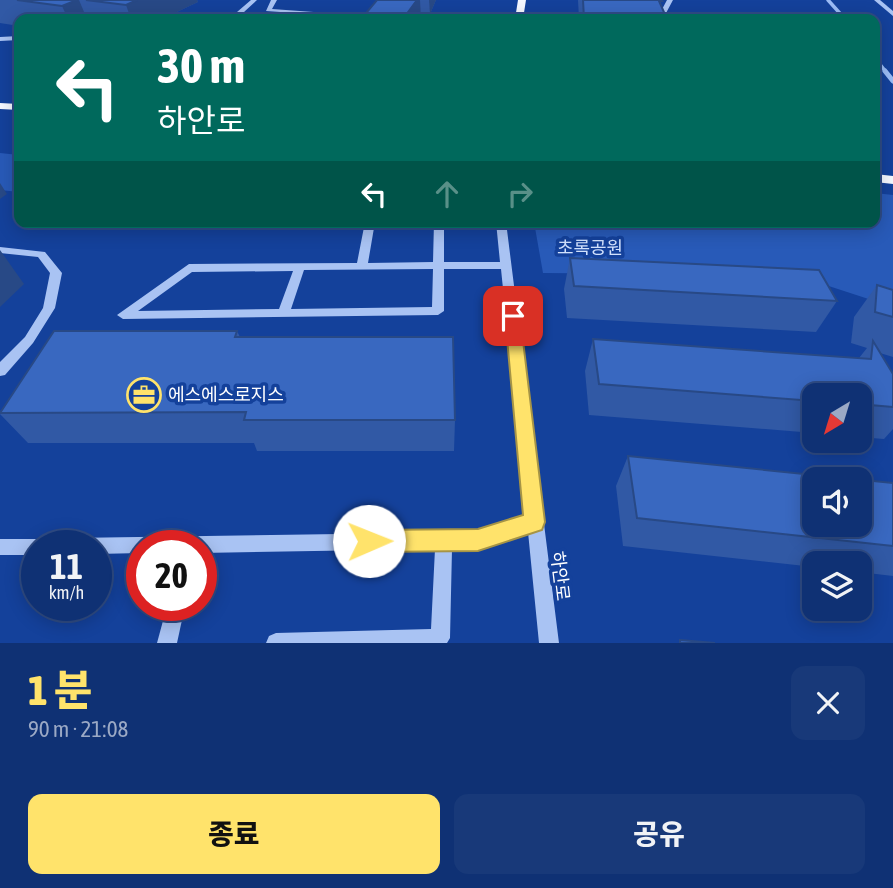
<!DOCTYPE html>
<html lang="ko">
<meta charset="utf-8">
<style>
:root{--surface:#0f3174;--page:#183979;--text:#f1f3f6;--muted:#9ba9c5;--line:#2f4c86;--accent:#ffe36b}
body{margin:0;font-family:"Asap Condensed","Noto Sans KR",sans-serif;background:var(--page);color:var(--text);height:100vh;display:flex;flex-direction:column;font-size:26px;white-space:nowrap}
*{box-sizing:border-box;margin:0}
p{font-size:23px;color:var(--muted)}
.icon{flex:none;width:38px;height:38px;fill:none;stroke:currentColor;stroke-width:2;stroke-linecap:round;stroke-linejoin:round}
.map{position:relative;height:643px;overflow:hidden}
.details{display:flex;flex-direction:column;background:var(--surface);flex:1}
.details>*{flex:none}
.guide{position:absolute;left:14px;top:14px;width:866px;height:214px;border-radius:14px;box-shadow:0 4px 18px #0003,0 0 0 2px var(--line);background:#00695c;color:#fff;overflow:hidden}
.needle{width:46px;rotate:218deg}
.controls{position:absolute;left:802px;top:383px;display:grid;gap:14px}
.controls a{display:grid;place-items:center;width:70px;height:70px;border-radius:14px;background:var(--surface);box-shadow:0 4px 18px #0003,0 0 0 2px var(--line);font-size:35px}
.speed{position:absolute;left:21px;top:530px;display:flex;gap:14px;font-size:35px;font-weight:700;text-align:center}
.speed>*{display:grid;place-content:center;width:91px;height:91px;border-radius:50%;background:var(--surface);box-shadow:0 4px 18px #0003,0 0 0 2px var(--line);line-height:1}
.speed small{font-size:18px;font-weight:400}
.speed .limit{border:10px solid #d22;background:#fff;color:#111}
.pin{position:absolute;display:grid;place-items:center;width:60px;height:60px;color:#fff;margin:-30px;border-radius:14px;box-shadow:0 4px 10px #0006}
.me{position:absolute;width:77px;margin:-38px;rotate:89deg;stroke-linejoin:round;filter:drop-shadow(0 0 5px #0008)}
.turn{display:flex;align-items:center;gap:24px;height:147px;padding:0 28px;font-size:32px}
.turn .icon{width:91px;height:91px;stroke-width:2.5}
.turn b{display:block;font-size:49px;line-height:60px}
.lanes{display:flex;align-items:center;height:66px;padding:0 28px;background:#0003;justify-content:center;gap:35px;direction:ltr}
.lanes .off{opacity:.35}
.round{display:grid;place-items:center;flex:none;width:74px;height:74px;border-radius:14px;background:var(--page)}
.headline{display:flex;align-items:center;justify-content:space-between;height:119px;padding:0 28px}
h1{font-size:42px;font-weight:800;line-height:52px;color:var(--accent)}
.button{display:flex;gap:14px;margin-top:auto;padding:14px 28px}
.button a{flex:1;height:80px;border-radius:14px;background:var(--accent);color:#111;font-size:28px;font-weight:800;line-height:80px;text-align:center}
.button a+a{background:var(--page);color:var(--text)}
.map>svg:first-child{display:block}
.green{fill:#285ab8}
.lines{fill:none;stroke-linecap:round;stroke-linejoin:round}
.stream-far1{stroke:#9bbcf6;stroke-width:3.5}
.stream{stroke:#9bbcf6;stroke-width:5}
.minor{fill:#a9c3f3;fill-rule:evenodd}
.major{fill:#f5f8ff;fill-rule:evenodd}
.wall{fill:#3159a5}
.shaded-wall{fill:#284986}
.building{fill:#3968c0;stroke:#284986;stroke-width:2;fill-rule:evenodd}
.route{fill:#ffe36b;stroke:#a69446;stroke-width:2}
.labels{text-anchor:middle;stroke-width:7;stroke-linejoin:round;paint-order:stroke}
.park-label{font-size:18px;fill:#d1e1fd;stroke:#14419b}
.poi-label{font-size:18px;fill:#fff;stroke:#14419b;text-anchor:start}
.street-label{font-size:18px;fill:#fff;stroke:#14419b}
</style>
<div class="map">
<svg width="893" height="643" viewBox="0 0 893 643">
<rect width="100%" height="100%" fill="#14419b"/>
<g class="green">
<path d="M0,153L19,155V192L0,190Z"/>
<path d="M875,193L893,195V307L795,275L543,273L534,222H875Z"/>
</g>
<g class="lines">
<g class="stream-far1">
<path d="M828,0L845,19"/>
<path d="M875,58L886,72"/>
</g>
<path class="stream" d="M885,71L893,81"/>
<g class="minor">
<path d="M251,0H257L244,12L262,19H254L237,12Z"/>
<path d="M271,0H277L272,9L383,17L380,19L266,11Z"/>
<path d="M667,0H673L665,15L666,19H660L659,15Z"/>
<path d="M874,0H880L893,11V16Z"/>
<path d="M405,16L502,17L505,19H403Z"/>
<path d="M19,36V40L0,41V37Z"/>
<path d="M365,222H375L368,263L433,262L434,222H444V262H500L496,222H506L559,643H539L528,532L478,548L452,549L450,638L447,643H266L269,636L276,633L431,629L435,549L201,553V546H142V553L96,554V546H62L65,540L71,538L478,532L526,516L501,269H444V311L438,315L123,319L117,315L189,264L357,263ZM433,269L432,307L291,309L304,270ZM293,271L279,309L138,311L192,272Z"/>
<path d="M0,247L45,252L62,273L55,308L33,343L5,375L0,376V362L25,337L43,308L50,273L38,257L0,253Z"/>
<path d="M0,539H37L43,541L45,546H37V555H0Z"/>
<path d="M167,606H185L177,643H157Z"/>
</g>
<g class="major">
<path d="M518,0H526L523,19H515Z"/>
<path d="M0,103L19,104V110L0,109Z"/>
<path d="M875,174L893,176V184L875,182Z"/>
</g>
</g>
<g class="wall">
<path d="M0,0H197L198,2L162,19H19V26L0,23Z"/>
<path d="M377,0H436L430,14L421,13V19H361Z"/>
<path d="M578,0H661V5L667,19H579Z"/>
<path d="M570,258L837,301L816,332L567,318L564,289Z"/>
<path d="M877,285L893,290V357L880,353L893,374V429L884,439L859,437V396H814V433L589,415L585,371L593,339L859,358L867,348L851,343L854,317Z"/>
<path d="M237,331L240,337L455,420L454,451H257L254,443H28L0,414V411Z"/>
<path d="M628,456L893,483V576L859,572V564H814V567L623,546L616,486Z"/>
</g>
<g class="shaded-wall">
<path d="M77,0H79L87,19H68L62,6Z"/>
<path d="M110,0H197L198,2L162,19H131L126,5Z"/>
<path d="M417,0H420L421,19H403Z"/>
<path d="M429,0H436L430,14Z"/>
<path d="M0,183L7,194L0,199Z"/>
<path d="M0,250L24,284L0,307Z"/>
</g>
<g class="building">
<path d="M17,0H77L62,6Z"/>
<path d="M86,0H137L126,5Z"/>
<path d="M377,0H417L403,19H361Z"/>
<path d="M583,0H661L662,1H659L667,19H584Z"/>
<path d="M570,258L819,270L837,301L574,286Z"/>
<path d="M877,285L893,290V317L875,312Z"/>
<path d="M54,331H237L235,337H453L455,420H244L246,412L0,413Z"/>
<path d="M593,339L871,359L873,341L893,374V407L859,404V396H814V401L599,384Z"/>
<path d="M628,456L893,483V546L637,518ZM814,480H859V525H814Z"/>
<path d="M680,640L715,643H680Z"/>
</g>
<path class="route" d="M513,311L520,316L545,522L542,530L478,551L369,552L361,549L358,541L361,534L369,530L478,529L523,515L505,316Z"/>
<defs>
<g id="office-ring" transform="scale(1.75)"><circle r="9.5" fill="#14419b" stroke="#ffe36b" stroke-width="1.5"/><path d="M-6-3h4V-5.5h4V-3h4V5H-6ZM-1-4.5V-3h2v-1.5ZM-6 0V1H6V0Z" fill="#ffe36b"/></g>
</defs>
<g fill-rule="evenodd">
<use href="#office-ring" x="144" y="395"/>
</g>
<g class="labels">
<g class="park-label">
<text x="590" y="254">초록공원</text>
</g>
<g class="poi-label">
<text x="168" y="401">에스에스로지스</text>
</g>
<g class="street-label">
<text transform="translate(560 576) rotate(83)" y="6">하안로</text>
</g>
</g>
</svg>
<div class="controls">
<a><svg class="needle" viewBox="-14 -14 28 28"><path d="M0-13l5 13h-10z" fill="#e53935"/><path d="M0 13l5-13h-10z" fill="#9ba9c5"/></svg></a>
<a><svg class="icon" aria-label="sound" viewBox="0 0 24 24"><path d="M4 9h4l5-4v14l-5-4H4zM17 9q2 3 0 6"/></svg></a>
<a><svg class="icon" aria-label="layers" viewBox="0 0 24 24"><path d="M12 4l9 5-9 5-9-5zM3 14l9 5 9-5"/></svg></a>
</div>
<div class="speed"><div>11<small>km/h</small></div><div class="limit">20</div></div>
<div class="pin" style="left:513px;top:316px;background:#d93025"><svg class="icon" aria-label="arrive" viewBox="0 0 24 24"><path d="M6 21V4h12l-3 4 3 4H6"/></svg></div>
<svg class="me" style="left:369px;top:541px" viewBox="-20 -20 40 40"><circle r="19" fill="#fff"/><path d="M0-13L10 11 0 6-10 11z" fill="#ffe36b"/></svg>
<div class="guide">
<div class="turn"><svg class="icon" aria-label="left" viewBox="0 0 24 24"><path d="M17 20v-9H6M10 6l-5 5 5 5"/></svg><div><b>30 m</b>하안로</div></div>
<div class="lanes"><svg class="icon" aria-label="left" viewBox="0 0 24 24"><path d="M17 20v-9H6M10 6l-5 5 5 5"/></svg><svg class="icon off" aria-label="ahead" viewBox="0 0 24 24"><path d="M12 20V5M6 11l6-6 6 6"/></svg><svg class="icon off" aria-label="right" viewBox="0 0 24 24"><path d="M7 20v-9h11M14 6l5 5-5 5"/></svg></div>
</div>
</div>
<section class="details">
<div class="headline"><div><h1>1 분</h1><p>90 m · 21:08</p></div><a class="round"><svg class="icon" aria-label="close" viewBox="0 0 24 24"><path d="M6 6l12 12M18 6L6 18"/></svg></a></div>
<div class="button"><a>종료</a><a>공유</a></div>
</section>
